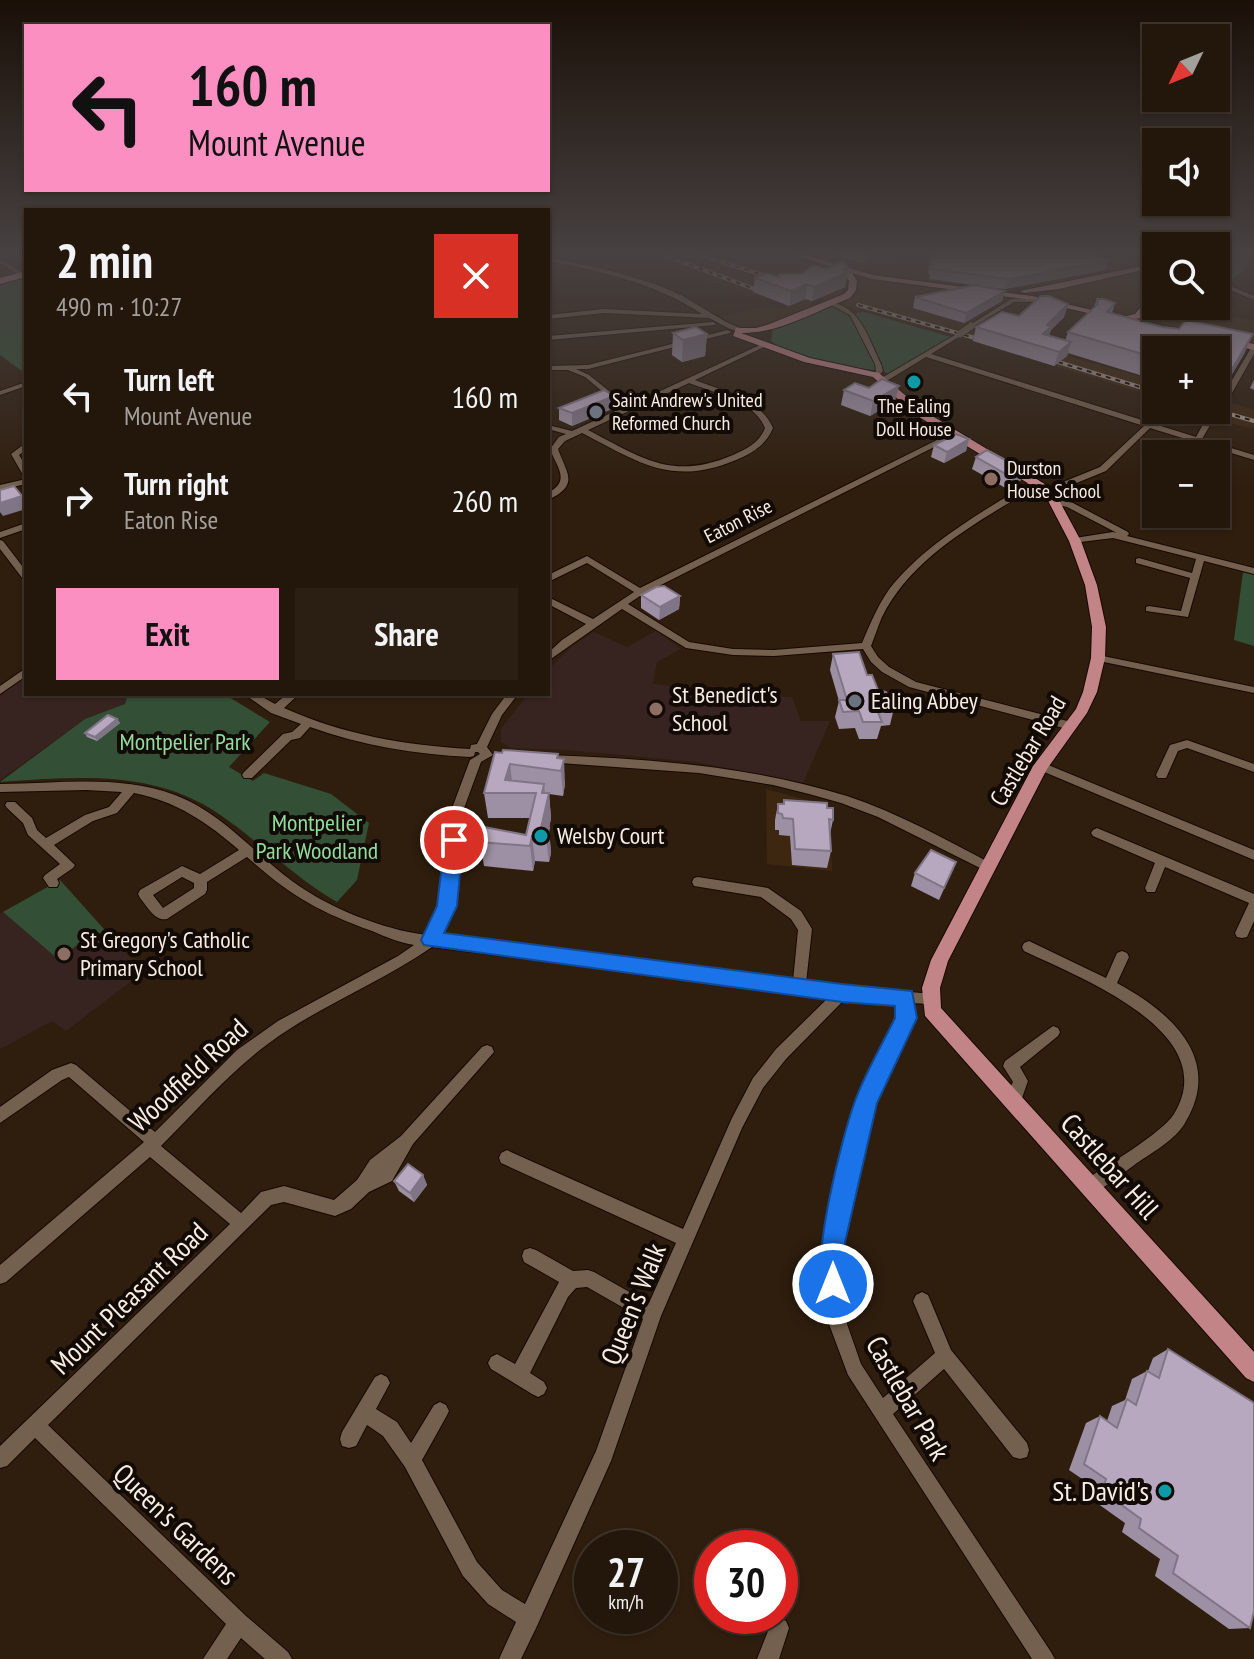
<!DOCTYPE html>
<meta charset="utf-8">
<style>
:root{--surface:#23160a;--page:#2b1f13;--text:#f1f3f6;--muted:#a39f9c;--line:#40352b;--accent:#fc8fc2}
body{margin:0;font-family:"PT Sans Narrow",sans-serif;background:var(--page);color:var(--text);height:100vh;display:flex;flex-direction:column;font-size:30px;white-space:nowrap}
*{box-sizing:border-box;margin:0}
p{font-size:26px;color:var(--muted)}
.icon{flex:none;width:44px;height:44px;fill:none;stroke:currentColor;stroke-width:2;stroke-linecap:round;stroke-linejoin:round}
.map{position:relative;flex:1;overflow:hidden}
.sheet{position:absolute;left:24px;top:208px;width:526px;height:488px;display:flex;flex-direction:column;background:var(--surface);border-radius:0px;box-shadow:0 2px 6px #0004,0 0 0 2px var(--line)}
.sheet>*{flex:none}
.guide{position:absolute;left:24px;top:24px;width:526px;height:168px;border-radius:0px;box-shadow:0 2px 6px #0004,0 0 0 2px var(--line);background:#fc8fc2;color:#111;overflow:hidden}
.needle{width:52px;rotate:227deg}
.controls{position:absolute;left:1142px;top:24px;display:grid;gap:16px}
.controls a{display:grid;place-items:center;width:88px;height:88px;border-radius:0px;background:var(--surface);box-shadow:0 2px 6px #0004,0 0 0 2px var(--line);font-size:40px}
.speed{position:absolute;left:574px;top:1530px;display:flex;gap:16px;font-size:40px;font-weight:700;text-align:center}
.speed>*{display:grid;place-content:center;width:104px;height:104px;border-radius:50%;background:var(--surface);box-shadow:0 2px 6px #0004,0 0 0 2px var(--line);line-height:1}
.speed small{font-size:20px;font-weight:400}
.speed .limit{border:12px solid #d22;background:#fff;color:#111}
.pin{position:absolute;display:grid;place-items:center;width:68px;height:68px;color:#fff;margin:-34px;border:4px solid #fff;border-radius:50%;box-shadow:0 2px 8px #0007}
.me{position:absolute;width:88px;margin:-44px;rotate:0deg;stroke-linejoin:round;filter:drop-shadow(0 0 6px #0008)}
.turn{display:flex;align-items:center;gap:28px;height:168px;padding:0 32px;font-size:36px}
.turn .icon{width:104px;height:104px;stroke-width:2.5}
.turn b{display:block;font-size:56px;line-height:68px}
.round{display:grid;place-items:center;flex:none;width:84px;height:84px;border-radius:0px;background:var(--page)}
.overview{display:flex;align-items:center;justify-content:space-between;height:136px;padding:0 32px}
h1{font-size:48px;font-weight:700;line-height:60px}
.button{display:flex;gap:16px;margin-top:auto;padding:16px 32px}
.button a{flex:1;height:92px;border-radius:0px;background:var(--accent);color:#111;font-size:32px;font-weight:700;line-height:92px;text-align:center}
.button a+a{background:var(--page);color:var(--text)}
ul{padding:0;list-style:none}
li{display:flex;align-items:center;gap:24px;height:104px;padding:0 32px}
li div{flex:1}
li b{display:block;font-size:30px}
li em{font-style:normal}
.map>svg:first-child{display:block}
.built{fill:#3d2711}
.education{fill:#372421}
.green{fill:#335036}
.lines{fill:none;stroke-linecap:round;stroke-linejoin:round}
.minor-casing{stroke:#170800;stroke-width:2}
.major-casing{stroke:#170800;stroke-width:2}
.highway-casing{stroke:#170800;stroke-width:2}
.minor{fill:#74604e;fill-rule:evenodd}
.major{fill:#c38488;fill-rule:evenodd}
.highway{fill:#f89caf;fill-rule:evenodd}
.rail-casing{stroke:#a49589;stroke-width:4}
.rail{stroke:#120a05;stroke-width:2;stroke-dasharray:5;stroke-linecap:butt}
.minor-bridge-casing{stroke:#170800;stroke-width:8;stroke-linecap:butt}
.minor-bridge{stroke:#74604e;stroke-width:7}
.wall{fill:#9d90a4}
.shaded-wall{fill:#807586}
.building{fill:#b7a7bf;stroke:#807586;stroke-width:2}
.route{fill:#1a73e8;stroke:#114b97;stroke-width:2}
.culture-dot{fill:#0f9aa8;stroke:#120a05;stroke-width:3}
.worship-dot{fill:#6b7280;stroke:#120a05;stroke-width:3}
.education-dot{fill:#8d6e63;stroke:#120a05;stroke-width:3}
.labels{text-anchor:middle;stroke-width:8;stroke-linejoin:round;paint-order:stroke}
.far-poi-label{font-size:20px;fill:#f9ede3;stroke:#120a05;text-anchor:start}
.far-street-label{font-size:20px;fill:#f9ede3;stroke:#120a05}
.poi-label{font-size:24px;fill:#f9ede3;stroke:#120a05;text-anchor:start}
.park-label{font-size:24px;fill:#92dd9b;stroke:#120a05}
.street-label{font-size:24px;fill:#f9ede3;stroke:#120a05}
.near-street-label{font-size:28px;fill:#f9ede3;stroke:#120a05}
.near-poi-label{font-size:28px;fill:#f9ede3;stroke:#120a05;text-anchor:end}
</style>
<div class="map">
<svg width="1254" height="1659" viewBox="0 0 1254 1659">
<rect width="100%" height="100%" fill="#2f1e0e"/>
<g class="built">
<path d="M649,254H786L850,278L839,296L827,301L822,298L810,303L816,306L763,327H736L721,317L768,305L780,309L787,306L757,294L750,297L703,279L710,276Z"/>
<path d="M850,254L884,255L928,264L909,258H927L935,254H1156V262L1045,287L1016,290L908,280L832,263L841,258L863,263L867,259Z"/>
<path d="M1133,271L1156,276V288L1134,315L1044,294Z"/>
<path d="M861,279L1003,297L1009,300L967,326L983,332L974,338L866,307L856,311L846,306L843,303L857,294Z"/>
<path d="M1156,301V306H1216V302L1236,308L1230,316L1254,321V343L1142,319Z"/>
<path d="M1067,356L1156,381V397L1054,366Z"/>
<path d="M1216,398L1254,410V429L1215,419L1217,416L1199,410H1216Z"/>
<path d="M766,789L829,806L832,871L767,864Z"/>
</g>
<g class="education">
<path d="M656,631L681,649L657,662L653,683L718,695L792,697L801,721H830L803,783L697,762L567,750L512,748L501,742V729L528,694H548V670L572,646L594,632L627,647Z"/>
<path d="M26,676V694H128L125,704L85,719L0,780V696Z"/>
<path d="M60,880L143,972L66,1031L52,1021L0,1049V914Z"/>
</g>
<g class="green">
<path d="M1216,254H1254L1244,270L1226,286L1216,280Z"/>
<path d="M26,277V374L0,355V283Z"/>
<path d="M834,306C859,317 870,345 876,370C853,370 785,358 771,340L773,329Z"/>
<path d="M864,312L951,337L892,373H885L855,313Z"/>
<path d="M1243,572L1254,574V646L1234,640Z"/>
<path d="M128,694H224L270,722L229,767L253,781L264,773L331,794L369,823L357,880L337,902C294,877 260,842 219,814C153,769 76,777 0,782L85,719L125,704Z"/>
<path d="M60,880L111,937L95,948L84,940L58,959L3,912Z"/>
</g>
<g class="lines">
<g class="minor-casing">
<g id="minor">
<path d="M831,254H838L822,263L817,262Z"/>
<path d="M548,257L612,271L658,285L681,295L726,322L745,330L742,332L730,329L709,318L604,313L548,319V315L604,309L702,314C655,283 603,272 548,261Z"/>
<path d="M0,259L25,274L26,275L21,276L0,263Z"/>
<path d="M1216,280L1254,296V300L1216,284Z"/>
<path d="M1011,299L1035,298L1038,300L1035,302H1014L973,327L968,326Z"/>
<path d="M829,302C861,306 868,338 881,364L883,371L878,376L872,375L876,371L875,364L850,315L829,304Z"/>
<path d="M713,322L716,324L715,325L548,340V336Z"/>
<path d="M728,330L731,332L730,333L588,369H576L589,375L628,406L760,345H764V347L695,380C722,391 760,398 773,428C766,445 752,453 736,460C672,487 638,462 582,433L565,441L558,449C567,474 580,485 548,500V493C571,480 557,468 550,449L559,437L566,434L548,429V425L572,431L622,408L585,377L568,370H548V366L588,365ZM689,383C714,393 754,400 765,428C760,442 747,449 733,455C672,481 642,458 588,430Z"/>
<path d="M960,332L962,333V335L931,354L1196,437L1211,410L1218,408L1219,410L1202,439L1254,455V460L1150,428L1106,471L1052,493H1046V489L1100,467L1144,426L926,357L885,382L878,380Z"/>
<path d="M1254,346V354L1227,402L1220,404L1219,402L1251,348Z"/>
<path d="M26,382V386L0,395V391Z"/>
<path d="M951,433L958,435L643,594L628,604L689,642L733,649L774,650L862,643C870,624 878,605 890,588C928,541 983,512 1033,480H1039V484C983,520 913,554 882,617C878,626 875,636 871,646L878,657L889,667L916,682L1075,723L1076,726L1075,729L1071,730L909,687L882,672L871,662L863,649L774,656L733,655L686,648L622,609L548,661V653L562,640L586,624L548,604V597L593,619L634,592L587,563L548,582V575L587,556L640,588Z"/>
<path d="M23,445H26V450L19,455L26,466V475H23L11,454Z"/>
<path d="M26,479V484L0,490V485Z"/>
<path d="M1057,499L1073,503L1128,532L1129,534L1127,536L1254,568V574L1204,561L1188,617L1146,611V607L1149,606L1181,611L1190,578L1136,563V559L1139,558L1192,573L1196,559L1113,538L1072,543V539L1075,538L1113,532L1117,533L1067,507L1054,504L1053,502Z"/>
<path d="M26,523V529L0,538V532Z"/>
<path d="M0,540L3,541L26,571V580L23,579L0,549Z"/>
<path d="M1098,655L1254,687V693L1094,660V656Z"/>
<path d="M26,668V676L0,694V686Z"/>
<path d="M244,694H257L275,704L287,694H299L284,708C344,735 405,745 470,749L471,745L477,744L492,714L507,694H518L502,715L487,747L493,755L481,762L463,811L453,906L439,937L793,981L798,930L791,919L761,897L694,886L692,882L694,878L698,877L768,888L801,911L812,929L806,983L933,994L935,998L933,1002L928,1004L912,1003L913,1018L873,1103L841,1242V1284L847,1324L861,1364L883,1398L935,1353L913,1301L916,1295L922,1292L928,1295L951,1350L1027,1443L1029,1450L1027,1457L1020,1459L1013,1457L944,1369L893,1414L1051,1652L1055,1659H1032L848,1375L829,1324L825,1284V1242L859,1102L899,1018L898,1002L845,999L786,1059L763,1088L742,1128L661,1316L611,1461L537,1626L521,1659H499L516,1622L488,1604L463,1576L405,1467L383,1436L367,1425L356,1446L349,1448L342,1446L340,1439L342,1432L375,1377L381,1374L387,1377L390,1383L376,1409L397,1422L411,1443L434,1405L440,1402L446,1405L449,1411L446,1417L422,1460L477,1562L502,1590L525,1604L596,1451L643,1319L587,1287L576,1288L568,1297L530,1373L544,1382L547,1388L544,1394L538,1397L532,1394L491,1369L488,1363L491,1357L497,1354L515,1364L559,1282L524,1262L522,1256L524,1250L530,1248L536,1250L573,1271L588,1270L594,1272L649,1303L676,1243L501,1163L499,1158L501,1153L507,1150L513,1153L683,1229L732,1118L753,1078L776,1049L829,997L432,947C386,979 334,1000 288,1030C239,1061 201,1106 161,1146L241,1213L261,1192L284,1186L334,1200L357,1180L370,1160L401,1136L482,1047L487,1045L492,1047L494,1052L413,1144L392,1181L369,1192L351,1209L335,1216L284,1202L271,1205L48,1425L246,1616L288,1652L292,1659H265L241,1638L227,1659H203L226,1624L35,1438L7,1466L0,1468V1446L230,1224L150,1157L6,1282L0,1284V1265L144,1142L69,1077L62,1080L0,1123V1107L52,1070L71,1063L76,1065L155,1132L237,1050L278,1021L398,956L414,945C400,943 386,937 372,931C319,912 289,895 247,857L207,882V890L205,894L167,919C155,922 147,906 140,898L138,894L140,890L182,866L200,874L239,850C208,823 176,801 134,793L117,813L93,821L54,845L75,865L73,868L57,879L59,883L57,887H49L43,878L45,875L60,864L28,835L23,823L7,808L5,805L7,802H15L32,818L37,830L46,838L85,815L109,807L122,792L86,790L0,792V784C58,784 119,774 175,795C222,813 253,852 292,881C327,907 383,930 427,935L441,906L451,811L470,760L480,754L478,752H475L474,756L470,757C415,754 362,746 310,727L300,738L291,740L252,778H244L242,775L244,772L283,734L292,732L301,724L271,713ZM182,877L194,883V888L163,908L153,895Z"/>
<path d="M1187,740L1254,764V772L1187,748L1178,751L1166,778H1158L1156,775L1170,745Z"/>
<path d="M550,755C650,759 751,766 847,796C898,813 945,839 992,864L994,867L992,870H984L878,817L841,803L809,794L773,785L699,773L546,762L544,759L546,756Z"/>
<path d="M1041,762L1254,850V860L1037,769L1035,766L1037,763Z"/>
<path d="M1097,828L1254,894V921L1247,937L1242,938L1237,937L1235,933L1249,903L1165,867L1155,892H1147L1145,888L1155,863L1093,836L1091,833L1093,830Z"/>
<path d="M1029,941L1106,978L1117,953L1122,951L1127,953L1129,957L1117,983C1171,1012 1224,1059 1185,1123C1175,1140 1153,1152 1137,1163C1123,1173 1107,1187 1091,1194L1085,1192L1083,1186L1085,1180C1106,1166 1162,1133 1174,1114C1224,1032 1078,977 1024,951L1022,947L1024,943Z"/>
<path d="M1053,1026L1058,1028L1060,1032L1058,1036L1020,1067L1028,1081L1022,1098L1011,1106L1006,1104L1004,1099L1013,1082L1003,1066L1005,1061Z"/>
<path d="M779,1618L786,1621L789,1628L779,1659H757L772,1621Z"/>
</g>
</g>
<g class="major-casing">
<g id="major">
<path d="M790,254H802L873,275L1032,296L1113,315L1109,318L1032,300L872,279L852,273L857,281L856,290L850,298C816,311 778,334 741,333L810,358L879,373L924,411L1053,489L1081,541L1097,585L1106,627L1105,658L1097,692L1087,713L1047,769L948,961L940,988L941,1008L1254,1352V1382L1246,1378L925,1016L922,988L931,960L1033,766L1076,709L1083,692L1091,658L1092,627L1085,585L1069,541L1044,493L916,415L873,377L804,362L733,336L736,328H756L767,325L844,294L848,290L849,281L841,270Z"/>
<path d="M1156,263V267L1059,289L1024,293L1020,291Z"/>
<path d="M1153,292H1156V299L1141,318L1122,321V317L1135,314Z"/>
<path d="M1226,338L1254,344V350L1223,343V339Z"/>
</g>
</g>
<g class="highway-casing">
<path id="highway" d="M26,271V277L0,284V278Z"/>
</g>
<use href="#minor" class="minor"/>
<use href="#major" class="major"/>
<use href="#highway" class="highway"/>
<g class="rail-casing">
<g id="rail">
<path d="M661,254L776,297"/>
<path d="M697,254L782,281"/>
<path d="M858,305L975,338"/>
<path d="M1058,362L1156,392"/>
<path d="M1216,410L1254,421"/>
</g>
</g>
<use href="#rail" class="rail"/>
<g class="minor-bridge-casing">
<g id="minor-bridge">
<path d="M960,334L971,326"/>
<path d="M1216,409L1223,402"/>
</g>
</g>
<use href="#minor-bridge" class="minor-bridge"/>
</g>
<g class="wall">
<path d="M840,254H873L872,256L862,262L839,257Z"/>
<path d="M930,254H1093L1105,270L1005,289L987,287L1002,301L964,323L913,308L915,297L973,285L929,279L930,275L928,274L930,263H929Z"/>
<path d="M848,267L845,287L812,301L805,299L789,306L753,292L755,278L779,277L827,269Z"/>
<path d="M1097,299L1115,303L1112,313L1162,327L1253,334L1244,354L1223,389L1218,388L1216,390V350H1156V380L1068,353L1067,356L1054,366L973,341L976,327L1068,304L1064,317L1051,330L1049,336L1065,341L1068,332L1093,309Z"/>
<path d="M673,333L707,334L705,356L682,362L672,355Z"/>
<path d="M1254,380V390L1250,388Z"/>
<path d="M869,388L895,401L870,416L841,405L844,390Z"/>
<path d="M559,408H614L572,426L559,420Z"/>
<path d="M969,439L966,451L944,463L931,457L934,445Z"/>
<path d="M976,457L1020,482L1009,490L972,469Z"/>
<path d="M641,595L680,596L679,609L659,620L641,608Z"/>
<path d="M833,654L867,675L878,690L894,708L890,725L881,726L877,739H859L855,728L839,729L835,717L839,701L830,670Z"/>
<path d="M117,719L120,723L97,741L87,737L85,733Z"/>
<path d="M495,752L559,759L565,784L563,796L549,794L551,818L549,829L551,853L549,862L535,861L533,871L484,866L480,842L526,835L530,818H488L484,793Z"/>
<path d="M784,800L827,808L833,820L830,834L831,851L827,868L792,865L790,836L779,835V830H775V820L778,804H783Z"/>
<path d="M956,862L939,900L911,886L915,873Z"/>
<path d="M423,1175L427,1185L414,1202L399,1191L394,1181Z"/>
<path d="M1168,1349L1250,1628L1229,1629L1155,1576L1160,1559L1122,1532L1125,1523L1087,1496L1091,1485L1069,1470L1086,1423L1100,1416L1107,1421L1112,1406L1125,1400L1132,1379L1147,1371H1148L1153,1358Z"/>
</g>
<g class="shaded-wall">
<path d="M866,254H873L872,256L862,262L864,256Z"/>
<path d="M1109,260L1105,270L1005,289L1008,279Z"/>
<path d="M848,267L845,287L812,301L814,287Z"/>
<path d="M807,284L805,299L789,306L791,291Z"/>
<path d="M1005,291L1002,301L964,323L966,313Z"/>
<path d="M1068,304L1064,317L1051,330L1048,339L1039,347L1047,325Z"/>
<path d="M707,334L705,356L682,362L683,340Z"/>
<path d="M1253,334L1244,354L1223,389L1232,369Z"/>
<path d="M1071,342L1067,356L1054,366L1059,352Z"/>
<path d="M1227,368L1218,388L1216,390V385L1220,377Z"/>
<path d="M899,386L895,401L870,416L873,401Z"/>
<path d="M614,396V408L572,426V413Z"/>
<path d="M969,439L966,451L944,463L947,452Z"/>
<path d="M1024,470L1020,482L1009,490L1013,478Z"/>
<path d="M22,496L26,504V509L3,516L0,512V503Z"/>
<path d="M680,596L679,609L659,620L660,607Z"/>
<path d="M117,719L120,723L97,741L95,737Z"/>
<path d="M564,759L565,784L563,796L561,771Z"/>
<path d="M510,764L513,789L505,780Z"/>
<path d="M544,784L546,805L549,793L551,818L549,829L551,853L549,862L546,838L541,828L542,793Z"/>
<path d="M532,836L535,861L533,871L530,846Z"/>
<path d="M423,1175L427,1185L414,1202L410,1193Z"/>
</g>
<g class="building">
<path d="M934,254H1093L1109,260L1008,279L932,269L934,265L930,264L935,254Z"/>
<path d="M843,261L848,267L844,270L847,273L814,287L807,284L791,291L755,278L766,273L779,277V274H802L813,265L827,269Z"/>
<path d="M975,285L1005,291L966,313L915,297Z"/>
<path d="M1041,296H1049L1068,304L1047,325L1052,326L1043,334L1071,342L1059,352L976,327L1002,312L1019,316Z"/>
<path d="M1097,299H1104L1115,303L1107,312L1162,327L1179,329L1186,320L1253,334L1232,369L1227,368L1220,377L1216,376V350H1156V358L1068,332L1098,304Z"/>
<path d="M696,327L707,334L683,340L673,333Z"/>
<path d="M882,379L899,386L873,401L844,390L855,383L869,388Z"/>
<path d="M604,390L614,396L572,413L559,408Z"/>
<path d="M956,434L969,439L947,452L934,445Z"/>
<path d="M987,450L1024,470L1013,478L976,457Z"/>
<path d="M14,486L22,496L0,503V490Z"/>
<path d="M664,586L680,596L660,607L641,595L656,587Z"/>
<path d="M859,652L867,675H872L878,690L886,692L894,708L877,710L882,722H863L859,711L843,712L839,700H847L833,654Z"/>
<path d="M108,715L117,719L95,737L85,733Z"/>
<path d="M503,750L558,754L557,758L564,759L561,771L510,764L505,780L544,784L542,793H549L541,828H549L546,838L532,836L530,846L480,842L484,827L526,835L536,793H484L495,752L502,753Z"/>
<path d="M784,800L827,803V808H833V820L829,819L831,851L795,849L793,819L783,818L782,814L778,813V804H784Z"/>
<path d="M931,850L956,862L944,888L915,873Z"/>
<path d="M408,1164L423,1175L410,1193L394,1181Z"/>
<path d="M1168,1349L1254,1403V1611L1250,1628L1173,1573L1178,1556L1139,1528L1141,1519L1102,1491L1106,1479L1084,1464L1100,1416L1117,1428L1127,1399L1136,1405L1147,1371L1159,1378Z"/>
</g>
<linearGradient id="sky" x2="0" y2="1"><stop stop-color="#1a1008"/><stop offset="0.52" stop-color="#474141"/><stop offset="1" stop-color="#474141" stop-opacity="0"/></linearGradient>
<rect width="1254" height="486" fill="url(#sky)"/>
<path class="route" d="M454,833L463,840L457,906L444,933L842,984L912,991L917,1018L877,1103L845,1242V1284L842,1293L833,1297L824,1293C810,1261 842,1137 855,1101C865,1073 882,1045 895,1018V1006L842,1002L424,945L421,940L437,906L445,840Z"/>
<g class="culture-dot">
<circle cx="914" cy="382" r="8"/>
<circle cx="541" cy="836" r="8"/>
<circle cx="1165" cy="1491" r="8"/>
</g>
<g class="worship-dot">
<circle cx="596" cy="412" r="8"/>
<circle cx="855" cy="701" r="8"/>
</g>
<g class="education-dot">
<circle cx="991" cy="479" r="8"/>
<circle cx="656" cy="709" r="8"/>
<circle cx="64" cy="954" r="8"/>
</g>
<g class="labels">
<g class="far-poi-label">
<text x="612" y="407">Saint Andrew's United<tspan x="612" dy="23">Reformed Church</tspan></text>
<text x="914" y="413" text-anchor="middle">The Ealing<tspan x="914" dy="23">Doll House</tspan></text>
<text x="1007" y="475">Durston<tspan x="1007" dy="23">House School</tspan></text>
</g>
<g class="far-street-label">
<text transform="translate(738 521) rotate(-27)" y="7">Eaton Rise</text>
</g>
<g class="poi-label">
<text x="672" y="703">St Benedict's<tspan x="672" dy="28">School</tspan></text>
<text x="871" y="709">Ealing Abbey</text>
<text x="557" y="844">Welsby Court</text>
<text x="80" y="948">St Gregory's Catholic<tspan x="80" dy="28">Primary School</tspan></text>
</g>
<g class="park-label">
<text x="185" y="750">Montpelier Park</text>
<text x="317" y="831">Montpelier<tspan x="317" dy="28">Park Woodland</tspan></text>
</g>
<g class="street-label">
<text transform="translate(1028 751) rotate(-59)" y="8">Castlebar Road</text>
</g>
<g class="near-street-label">
<text transform="translate(188 1075) rotate(-43)" y="10">Woodfield Road</text>
<text transform="translate(1110 1166) rotate(48)" y="10">Castlebar Hill</text>
<text transform="translate(129 1298) rotate(-44)" y="10">Mount Pleasant Road</text>
<text transform="translate(633 1304) rotate(-68)" y="10">Queen's Walk</text>
<text transform="translate(908 1398) rotate(60)" y="10">Castlebar Park</text>
<text transform="translate(176 1524) rotate(44)" y="10">Queen's Gardens</text>
</g>
<g class="near-poi-label">
<text x="1149" y="1501">St. David's</text>
</g>
</g>
</svg>
<div class="controls">
<a><svg class="needle" viewBox="-14 -14 28 28"><path d="M0-13l5 13h-10z" fill="#e53935"/><path d="M0 13l5-13h-10z" fill="#a39f9c"/></svg></a>
<a><svg class="icon" aria-label="sound" viewBox="0 0 24 24"><path d="M4 9h4l5-4v14l-5-4H4zM17 9q2 3 0 6"/></svg></a>
<a><svg class="icon" aria-label="search" viewBox="0 0 24 24"><circle cx="10" cy="10" r="6"/><path d="M15 15l6 6"/></svg></a>
<a>+</a>
<a>−</a>
</div>
<div class="speed"><div>27<small>km/h</small></div><div class="limit">30</div></div>
<div class="pin" style="left:454px;top:840px;background:#d93025"><svg class="icon" aria-label="arrive" viewBox="0 0 24 24"><path d="M6 21V4h12l-3 4 3 4H6"/></svg></div>
<svg class="me" style="left:833px;top:1284px" viewBox="-20 -20 40 40"><circle r="17" fill="#1a73e8" stroke="#fff" stroke-width="3"/><path d="M0-11L8 9 0 5-8 9z" fill="#fff"/></svg>
<div class="guide">
<div class="turn"><svg class="icon" aria-label="left" viewBox="0 0 24 24"><path d="M17 20v-9H6M10 6l-5 5 5 5"/></svg><div><b>160 m</b>Mount Avenue</div></div>
</div>
<section class="sheet">
<div class="overview"><div><h1>2 min</h1><p>490 m · 10:27</p></div><a class="round" style="background:#d93025;color:#fff"><svg class="icon" aria-label="close" viewBox="0 0 24 24"><path d="M6 6l12 12M18 6L6 18"/></svg></a></div>
<ul>
<li><svg class="icon" aria-label="left" viewBox="0 0 24 24"><path d="M17 20v-9H6M10 6l-5 5 5 5"/></svg><div><b>Turn left</b><p>Mount Avenue</p></div><em>160 m</em></li>
<li><svg class="icon" aria-label="right" viewBox="0 0 24 24"><path d="M7 20v-9h11M14 6l5 5-5 5"/></svg><div><b>Turn right</b><p>Eaton Rise</p></div><em>260 m</em></li>
</ul>
<div class="button"><a>Exit</a><a>Share</a></div>
</section>
</div>
